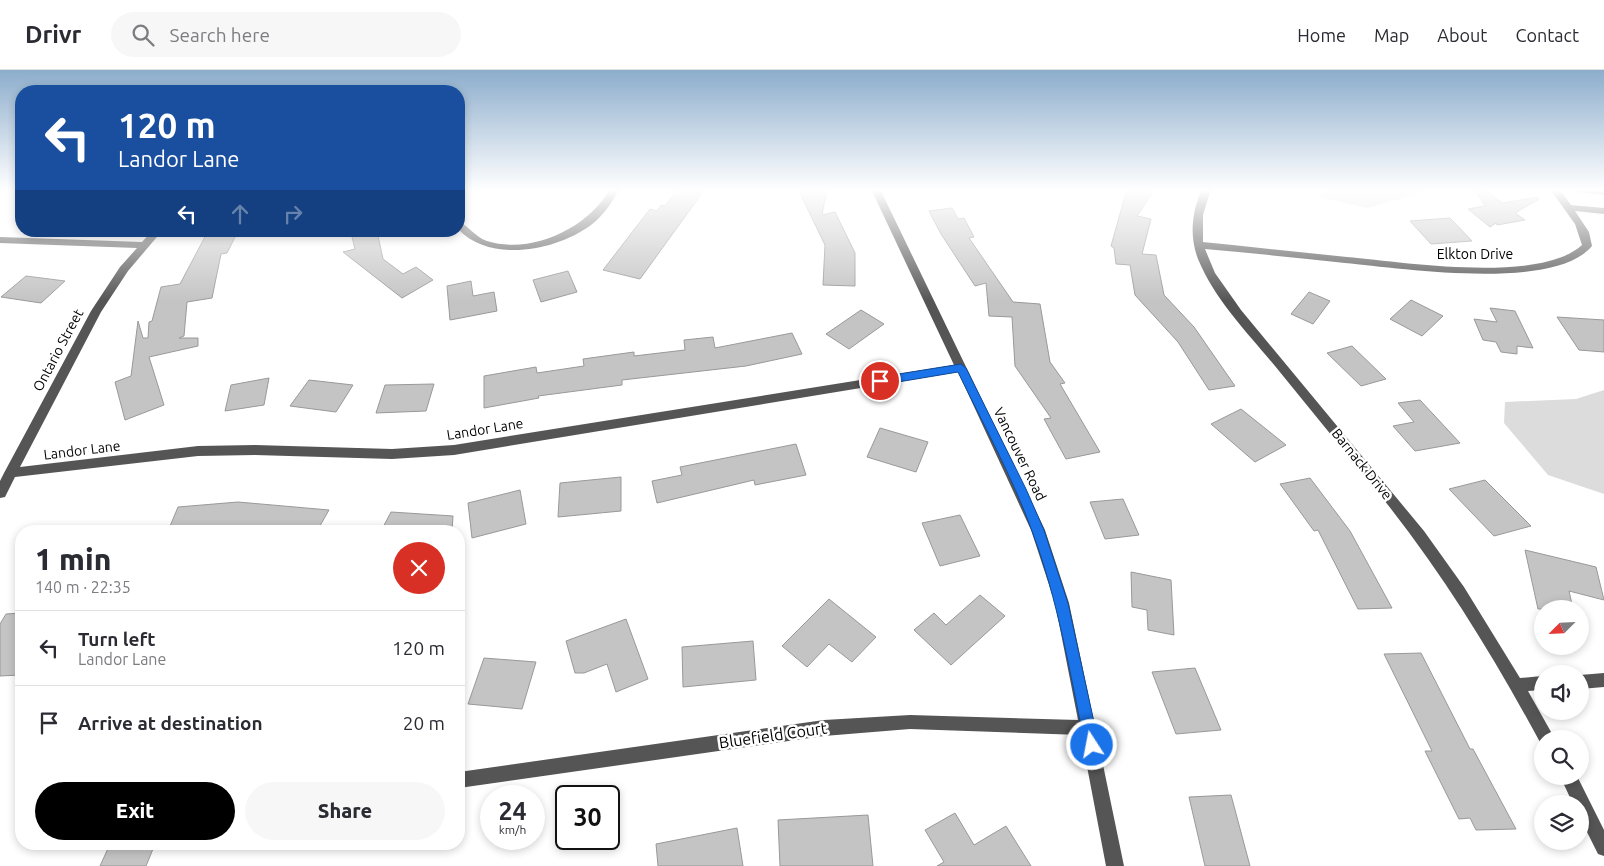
<!DOCTYPE html>
<meta charset="utf-8">
<style>
:root{--surface:#fff;--page:#f7f7f7;--text:#2b2b33;--muted:#7c7c81;--line:#e1e1e2;--accent:#000}
body{margin:0;font-family:Ubuntu,sans-serif;background:var(--page);color:var(--text);height:100vh;display:flex;flex-direction:column;font-size:19px;white-space:nowrap}
*{box-sizing:border-box;margin:0}
p{font-size:16px;color:var(--muted)}
.icon{flex:none;width:28px;height:28px;fill:none;stroke:currentColor;stroke-width:2;stroke-linecap:round;stroke-linejoin:round}
.map{position:relative;flex:1;overflow:hidden}
.panel{position:absolute;left:15px;top:455px;width:450px;height:325px;display:flex;flex-direction:column;background:var(--surface);border-radius:20px;box-shadow:0 2px 8px #0003}
.panel>*{flex:none}
.banner{position:absolute;left:15px;top:15px;width:450px;height:152px;border-radius:20px;box-shadow:0 2px 8px #0003;background:#1a4fa0;color:#fff;overflow:hidden}
.needle{width:32px;rotate:246deg}
.fabs{position:absolute;left:1534px;top:530px;display:grid;gap:10px}
.fabs a{display:grid;place-items:center;width:55px;height:55px;border-radius:50%;background:var(--surface);box-shadow:0 2px 8px #0003;font-size:25px}
.speed{position:absolute;left:480px;top:715px;display:flex;gap:10px;font-size:25px;font-weight:700;text-align:center}
.speed>*{display:grid;place-content:center;width:65px;height:65px;border-radius:50%;background:var(--surface);box-shadow:0 2px 8px #0003;line-height:1}
.speed small{font-size:12px;font-weight:400}
.speed .limit{border:2px solid #111;border-radius:8px;background:#fff;color:#111}
.pin{position:absolute;display:grid;place-items:center;width:42px;height:42px;color:#fff;margin:-21px;border:2px solid #fff;border-radius:50%;box-shadow:0 1px 5px #0007}
.me{position:absolute;width:55px;margin:-28px;rotate:349deg;stroke-linejoin:round;filter:drop-shadow(0 0 4px #0008)}
.turn{display:flex;align-items:center;gap:18px;height:105px;padding:0 20px;font-size:22px}
.turn .icon{width:65px;height:65px;stroke-width:2.5}
.turn b{display:block;font-size:35px;line-height:42px}
.lanes{display:flex;align-items:center;height:48px;padding:0 20px;background:#0003;justify-content:center;gap:25px;direction:ltr}
.lanes .off{opacity:.35}
.round{display:grid;place-items:center;flex:none;width:52px;height:52px;border-radius:26px;background:var(--page)}
.headline{display:flex;align-items:center;justify-content:space-between;height:85px;padding:0 20px}
h1{font-size:30px;font-weight:800;line-height:38px}
.button{display:flex;gap:10px;margin-top:auto;padding:10px 20px}
.button a{flex:1;height:58px;border-radius:30px;background:var(--accent);color:#fff;font-size:20px;font-weight:800;line-height:58px;text-align:center}
.button a+a{background:var(--page);color:var(--text)}
ul{padding:0;list-style:none}
li{display:flex;align-items:center;gap:15px;height:75px;padding:0 20px;border-top:1px solid var(--line)}
li div{flex:1}
li b{display:block;font-size:19px}
li em{font-style:normal}
header{display:flex;align-items:center;gap:30px;box-sizing:border-box;height:70px;padding:0 25px;background:var(--surface);border-bottom:1px solid var(--line)}
header strong{font-size:24px}
nav{display:flex;gap:28px;margin-inline-start:auto;font-size:18px}
.search{width:350px;height:45px;background:var(--page);display:flex;align-items:center;gap:12px;box-sizing:border-box;padding:0 18px;border-radius:28px;color:var(--muted);font-size:19px}
.map>svg:first-child{display:block}
.green{fill:#dcdcdc}
.building{fill:#c4c4c4;stroke:#999}
.lines{fill:none;stroke-linecap:round;stroke-linejoin:round}
.minor{fill:#555;fill-rule:evenodd}
.route{fill:#1a73e8;stroke:#114b97}
.labels{text-anchor:middle;stroke-width:5;stroke-linejoin:round;paint-order:stroke}
.street-label{font-size:14px;fill:#000;stroke:#fff}
.near-street-label{font-size:16px;fill:#000;stroke:#fff}
</style>
<header>
<strong>Drivr</strong>
<div class="search"><svg class="icon" aria-label="search" viewBox="0 0 24 24"><circle cx="10" cy="10" r="6"/><path d="M15 15l6 6"/></svg>Search here</div>
<nav><a>Home</a><a>Map</a><a>About</a><a>Contact</a></nav>
</header>
<div class="map">
<svg width="1604" height="796" viewBox="0 0 1604 796">
<rect width="100%" height="100%" fill="#fff"/>
<g class="green">
<path d="M1324,119H1434L1367,138L1320,127Z"/>
<path d="M1604,320V424L1548,405L1504,353L1505,332L1576,329Z"/>
</g>
<g class="building">
<path d="M678,119H705L640,209L603,200L650,139L657,141L661,135L665,136Z"/>
<path d="M798,119H827L822,145L835,142L855,183V216L823,215L825,175Z"/>
<path d="M1127,119H1155L1137,146L1151,149L1142,184L1156,185L1164,225L1194,257L1235,316L1209,320L1178,272L1135,225L1130,195L1116,194L1114,178L1111,176Z"/>
<path d="M1474,119H1485L1502,133L1538,127L1539,129L1515,143L1525,150L1497,155L1496,153L1490,157L1468,139L1485,136Z"/>
<path d="M952,138L958,149L964,148L974,167L969,168L1013,232L1040,234L1050,292L1065,313L1060,314L1100,382L1066,389L1044,349L1051,348L1015,296L1012,247L989,246L986,213L975,216L941,164L929,141Z"/>
<path d="M1450,148L1472,171L1431,174L1410,151Z"/>
<path d="M208,161H238L227,183L221,184L212,228L187,232L184,266L179,268H198V276L149,287L164,335L125,350L115,312L131,306L138,251L143,268H148L149,252L152,251L161,217L180,214Z"/>
<path d="M377,161L383,189L403,204L416,197L433,210L402,228L343,182L355,179L352,167Z"/>
<path d="M568,201L577,222L541,232L533,210Z"/>
<path d="M26,206L65,211L41,233L1,227Z"/>
<path d="M471,211L473,226L494,222L497,241L450,250L447,216Z"/>
<path d="M1309,222L1330,231L1313,254L1291,244Z"/>
<path d="M1411,230L1443,246L1422,266L1390,249Z"/>
<path d="M1490,238L1515,241L1533,278L1517,276V284L1501,282L1496,272L1483,270L1474,249L1497,252Z"/>
<path d="M861,240L884,254L849,279L826,264Z"/>
<path d="M1557,247L1604,250V282L1579,280Z"/>
<path d="M792,263L802,284L746,296L622,310V315L538,326L539,328L484,338V306L536,297L537,303L584,296L583,289L634,282V286L685,280L684,270L713,267L715,278Z"/>
<path d="M1352,276L1386,309L1361,316L1327,283Z"/>
<path d="M269,308L264,335L225,341L231,315Z"/>
<path d="M309,310L353,315L336,342L290,336Z"/>
<path d="M434,314L426,341L376,343L385,315Z"/>
<path d="M1420,330L1460,373L1415,381L1393,356L1414,352L1398,333Z"/>
<path d="M1241,339L1286,375L1255,392L1211,354Z"/>
<path d="M880,358L928,372L916,402L867,387Z"/>
<path d="M796,374L806,405L755,415L754,410L657,433L652,411L682,405L680,397Z"/>
<path d="M621,407V441L558,447L560,413Z"/>
<path d="M1310,408L1350,461L1392,538L1358,539L1318,460L1314,461L1280,414Z"/>
<path d="M1485,410L1531,456L1494,466L1449,419Z"/>
<path d="M520,420L526,454L472,468L468,433Z"/>
<path d="M1123,429L1139,465L1105,469L1090,432Z"/>
<path d="M238,432L329,440L317,461H257L259,458L217,461H168L178,437Z"/>
<path d="M391,442L453,446L452,461H381Z"/>
<path d="M960,445L980,486L940,496L922,453Z"/>
<path d="M1525,480L1596,497L1604,530L1569,521L1573,539H1538Z"/>
<path d="M1131,502L1171,510L1174,565L1148,560L1147,540L1132,537Z"/>
<path d="M980,525L1005,546L951,595L914,560L934,543L946,555Z"/>
<path d="M829,529L876,567L852,592L829,574L807,597L782,576Z"/>
<path d="M21,543V605L0,606V554L6,544Z"/>
<path d="M626,549L648,609L616,622L607,594L584,603H575L566,571Z"/>
<path d="M753,571L756,610L683,617L682,577Z"/>
<path d="M1421,583L1470,679H1473L1516,759L1476,760L1470,748L1459,749L1425,681H1432L1384,584Z"/>
<path d="M484,588L536,592L522,639L468,634Z"/>
<path d="M1195,598L1221,660L1176,664L1152,602Z"/>
<path d="M1231,725L1250,796H1205L1189,727Z"/>
<path d="M955,743L974,775L1006,756L1031,796H937L944,792L925,760Z"/>
<path d="M868,745L873,796H780L778,750Z"/>
<path d="M737,758L743,796H658L656,774Z"/>
<path d="M110,774H155L146,796H100Z"/>
</g>
<g class="lines">
<g class="minor">
<path d="M610,119H619C612,133 603,146 591,155C556,181 491,193 459,160V152C468,155 475,167 487,171C532,185 588,158 610,119Z"/>
<path d="M871,119H880L1045,460L1069,533L1094,652L1097,658L1096,661L1124,796H1106L1081,665L910,659L824,666L459,718V702L824,650L910,645L1078,650L1055,533L1031,460L958,302L454,385L392,389L255,385L198,386L15,407L5,427L0,428V411L4,403L91,241L120,197L137,178L0,173V167L142,172L152,161H162L128,201L101,242L20,397L198,376L255,375L392,379L454,375L954,295Z"/>
<path d="M1202,119H1211L1203,145V172C1251,177 1299,182 1347,187C1404,192 1539,214 1582,175L1575,154L1550,119H1559L1571,135L1604,138V144L1575,141L1589,162L1592,176C1554,222 1400,198 1345,193C1298,188 1251,183 1205,179L1215,203L1241,240L1424,461L1464,517L1520,608L1542,606V620L1528,621L1555,669H1542L1541,674C1494,587 1442,502 1380,425C1345,382 1310,339 1275,296C1247,262 1215,230 1198,189C1189,166 1192,141 1202,119Z"/>
<path d="M1573,119H1604V125L1577,122Z"/>
<path d="M1604,603V617L1580,619V605Z"/>
<path d="M1560,706H1577L1604,760V786L1598,784L1580,748V734H1573Z"/>
</g>
</g>
<linearGradient id="sky" x2="0" y2="1"><stop stop-color="#8cadcc"/><stop offset="0.52" stop-color="#fff"/><stop offset="1" stop-color="#fff" stop-opacity="0"/></linearGradient>
<rect width="1604" height="231" fill="url(#sky)"/>
<path class="route" d="M961,294L966,298L1026,419L1044,460L1068,533L1099,675L1097,680L1092,682L1087,680L1085,675C1070,603 1058,530 1032,461C1012,406 983,354 958,302L880,315L874,311L880,307Z"/>
<g class="labels">
<g class="street-label">
<text x="1475" y="189">Elkton Drive</text>
<text transform="translate(58 280) rotate(-62)" y="5">Ontario Street</text>
<text transform="translate(485 359) rotate(-9)" y="5">Landor Lane</text>
<text transform="translate(82 380) rotate(-7)" y="5">Landor Lane</text>
<text transform="translate(1020 384) rotate(64)" y="5">Vancouver Road</text>
<text transform="translate(1362 394) rotate(51)" y="5">Barnack Drive</text>
</g>
<g class="near-street-label">
<text transform="translate(773 665) rotate(-8)" y="6">Bluefield Court</text>
</g>
</g>
</svg>
<div class="fabs">
<a><svg class="needle" viewBox="-14 -14 28 28"><path d="M0-13l5 13h-10z" fill="#e53935"/><path d="M0 13l5-13h-10z" fill="#7c7c81"/></svg></a>
<a><svg class="icon" aria-label="sound" viewBox="0 0 24 24"><path d="M4 9h4l5-4v14l-5-4H4zM17 9q2 3 0 6"/></svg></a>
<a><svg class="icon" aria-label="search" viewBox="0 0 24 24"><circle cx="10" cy="10" r="6"/><path d="M15 15l6 6"/></svg></a>
<a><svg class="icon" aria-label="layers" viewBox="0 0 24 24"><path d="M12 4l9 5-9 5-9-5zM3 14l9 5 9-5"/></svg></a>
</div>
<div class="speed"><div>24<small>km/h</small></div><div class="limit">30</div></div>
<div class="pin" style="left:880px;top:311px;background:#d93025"><svg class="icon" aria-label="arrive" viewBox="0 0 24 24"><path d="M6 21V4h12l-3 4 3 4H6"/></svg></div>
<svg class="me" style="left:1092px;top:675px" viewBox="-20 -20 40 40"><circle r="17" fill="#1a73e8" stroke="#fff" stroke-width="3"/><path d="M0-11L8 9 0 5-8 9z" fill="#fff"/></svg>
<div class="banner">
<div class="turn"><svg class="icon" aria-label="left" viewBox="0 0 24 24"><path d="M17 20v-9H6M10 6l-5 5 5 5"/></svg><div><b>120 m</b>Landor Lane</div></div>
<div class="lanes"><svg class="icon" aria-label="left" viewBox="0 0 24 24"><path d="M17 20v-9H6M10 6l-5 5 5 5"/></svg><svg class="icon off" aria-label="ahead" viewBox="0 0 24 24"><path d="M12 20V5M6 11l6-6 6 6"/></svg><svg class="icon off" aria-label="right" viewBox="0 0 24 24"><path d="M7 20v-9h11M14 6l5 5-5 5"/></svg></div>
</div>
<section class="panel">
<div class="headline"><div><h1>1 min</h1><p>140 m · 22:35</p></div><a class="round" style="background:#d93025;color:#fff"><svg class="icon" aria-label="close" viewBox="0 0 24 24"><path d="M6 6l12 12M18 6L6 18"/></svg></a></div>
<ul>
<li><svg class="icon" aria-label="left" viewBox="0 0 24 24"><path d="M17 20v-9H6M10 6l-5 5 5 5"/></svg><div><b>Turn left</b><p>Landor Lane</p></div><em>120 m</em></li>
<li><svg class="icon" aria-label="arrive" viewBox="0 0 24 24"><path d="M6 21V4h12l-3 4 3 4H6"/></svg><div><b>Arrive at destination</b></div><em>20 m</em></li>
</ul>
<div class="button"><a>Exit</a><a>Share</a></div>
</section>
</div>
